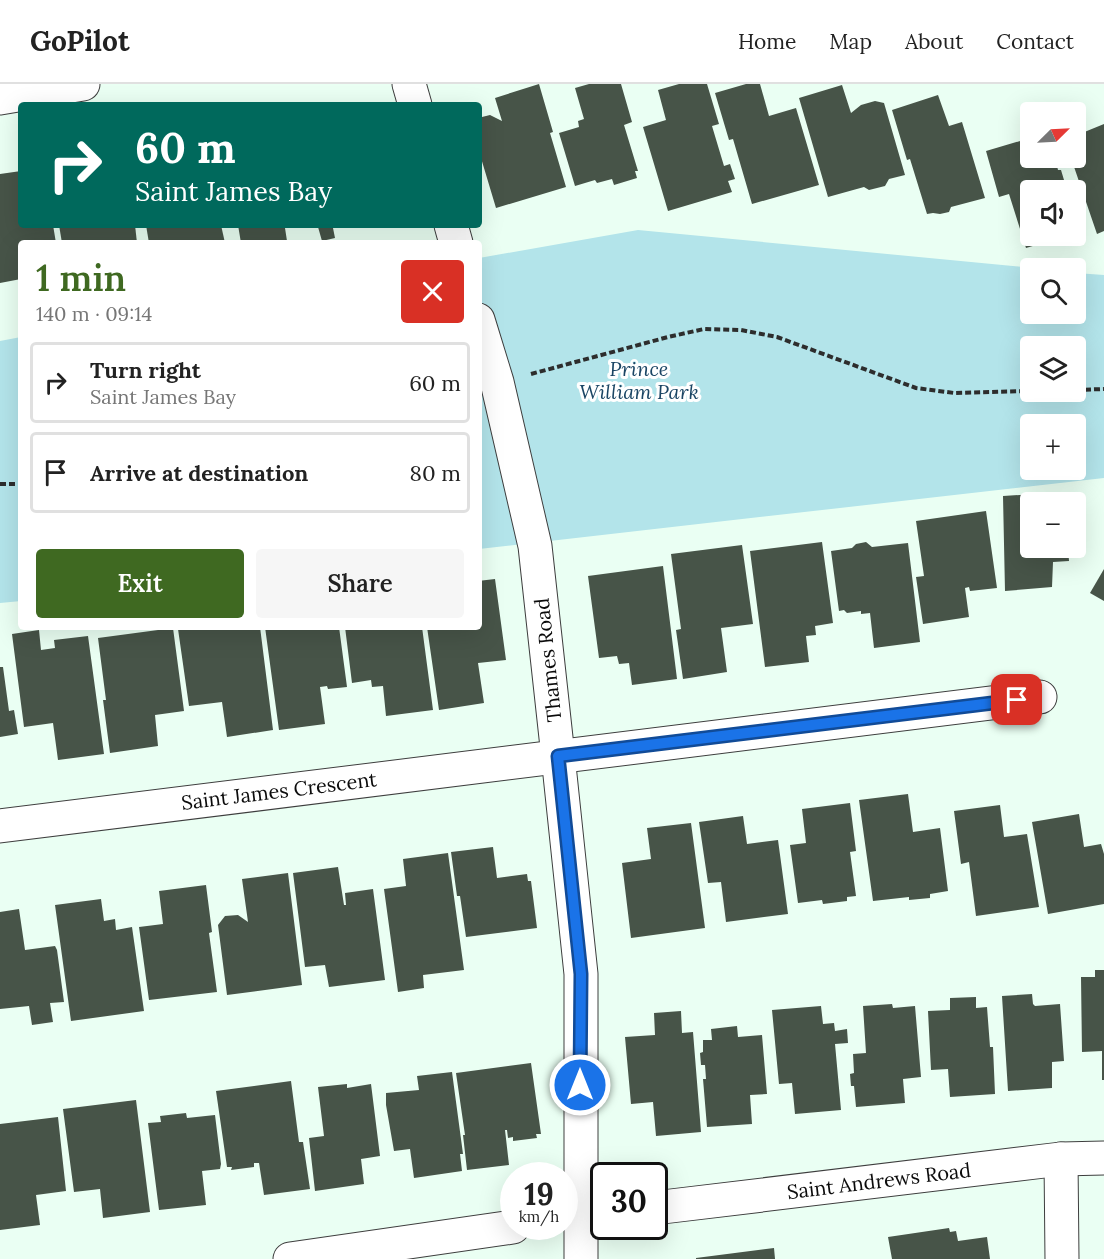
<!DOCTYPE html>
<meta charset="utf-8">
<style>
:root{--surface:#fff;--page:#f6f6f6;--text:#222;--muted:#767676;--line:#e0e0e0;--accent:#3f6921}
body{margin:0;font-family:Lora,serif;background:var(--page);color:var(--text);height:100vh;display:flex;flex-direction:column;font-size:22px;white-space:nowrap}
*{box-sizing:border-box;margin:0}
p{font-size:20px;color:var(--muted)}
.icon{flex:none;width:33px;height:33px;fill:none;stroke:currentColor;stroke-width:2;stroke-linecap:round;stroke-linejoin:round}
.map{position:relative;flex:1;overflow:hidden}
.side{position:absolute;left:18px;top:156px;width:464px;height:390px;display:flex;flex-direction:column;background:var(--surface);border-radius:6px;box-shadow:0 6px 24px #0002}
.side>*{flex:none}
.banner{position:absolute;left:18px;top:18px;width:464px;height:126px;border-radius:6px;box-shadow:0 6px 24px #0002;background:#00695c;color:#fff;overflow:hidden}
.needle{width:39px;rotate:66deg}
.fabs{position:absolute;left:1020px;top:18px;display:grid;gap:12px}
.fabs a{display:grid;place-items:center;width:66px;height:66px;border-radius:6px;background:var(--surface);box-shadow:0 6px 24px #0002;font-size:30px}
.speed{position:absolute;left:500px;top:1078px;display:flex;gap:12px;font-size:30px;font-weight:700;text-align:center}
.speed>*{display:grid;place-content:center;width:78px;height:78px;border-radius:50%;background:var(--surface);box-shadow:0 6px 24px #0002;line-height:1}
.speed small{font-size:15px;font-weight:400}
.speed .limit{border:3px solid #111;border-radius:9px;background:#fff;color:#111}
.pin{position:absolute;display:grid;place-items:center;width:51px;height:51px;color:#fff;margin:-26px;border-radius:12px;box-shadow:0 3px 9px #0006}
.me{position:absolute;width:66px;margin:-33px;rotate:0deg;stroke-linejoin:round;filter:drop-shadow(0 0 4px #0008)}
.turn{display:flex;align-items:center;gap:21px;height:126px;padding:0 18px;font-size:27px}
.turn .icon{width:78px;height:78px;stroke-width:2.5}
.turn b{display:block;font-size:42px;line-height:51px}
.round{display:grid;place-items:center;flex:none;width:63px;height:63px;border-radius:6px;background:var(--page)}
.overview{display:flex;align-items:center;justify-content:space-between;height:102px;padding:0 18px}
h1{font-size:36px;font-weight:600;line-height:45px;color:var(--accent)}
.primary-button{display:flex;gap:12px;margin-top:auto;padding:12px 18px}
.primary-button a{flex:1;height:69px;border-radius:6px;background:var(--accent);color:#fff;font-size:24px;font-weight:600;line-height:69px;text-align:center}
.primary-button a+a{background:var(--page);color:var(--text)}
ul{padding:0;list-style:none}
li{display:flex;align-items:center;gap:18px;height:81px;margin:0 12px 9px;padding:0 6px;border:3px solid var(--line);border-radius:6px}
li div{flex:1}
li b{display:block;font-size:22px}
li em{font-style:normal}
header{display:flex;align-items:center;gap:36px;box-sizing:border-box;height:84px;padding:0 30px;background:var(--surface);border-bottom:2px solid var(--line)}
header strong{font-size:28px}
nav{display:flex;gap:33px;margin-inline-start:auto;font-size:21px}
.map>svg:first-child{display:block}
.green{fill:#b3e4ea;fill-rule:evenodd}
.building{fill:#475448}
.lines{fill:none;stroke-linecap:round;stroke-linejoin:round}
.minor-casing{stroke:#3e3e3e;stroke-width:35}
.path{stroke:#2d2d2d;stroke-width:4;stroke-dasharray:6 3;stroke-linecap:butt}
.minor{stroke:#fff;stroke-width:33}
.route-casing{stroke:#114b97;stroke-width:15}
.route{stroke:#1a73e8;stroke-width:10}
.labels{text-anchor:middle;stroke-width:6;stroke-linejoin:round;paint-order:stroke}
.park-label{font-size:20px;font-style:italic;fill:#1a4564;stroke:#fff}
.street-label{font-size:20px;fill:#0b0b0b;stroke:#fff}
</style>
<header>
<strong>GoPilot</strong>
<nav><a>Home</a><a>Map</a><a>About</a><a>Contact</a></nav>
</header>
<div class="map">
<svg width="1104" height="1175" viewBox="0 0 1104 1175">
<rect width="100%" height="100%" fill="#eafff3"/>
<g class="green">
<path d="M638,146L1033,184H1030V230H1076V189L1104,191V394L479,465V174ZM1030,262H1076V308H1030ZM1030,340H1076V386H1030Z"/>
<path d="M21,253V517L0,519V257Z"/>
</g>
<g class="building">
<path d="M539,0L553,48L550,49L566,103L496,124L478,64V34L490,31L502,37L495,14Z"/>
<path d="M589,0H621L632,38L624,41L638,87H635L637,94L614,101L612,95L597,99L595,96L575,102L559,49L579,43L578,37L584,35L575,4Z"/>
<path d="M679,0H707L719,40L712,42L724,82L730,80L735,95L728,97L732,108L668,127L643,43L666,36L658,6Z"/>
<path d="M746,0H760L769,32L796,24L819,101L752,120L733,55L729,56L715,9Z"/>
<path d="M842,1L851,29L861,21L875,17L884,19L905,91L889,95L885,102L869,106L864,103L828,113L799,14Z"/>
<path d="M938,11L949,42L962,38L985,114L951,123L949,128L940,130L933,129L927,130L910,75L907,76L892,26Z"/>
<path d="M1104,40V147L1097,150L1071,74H1076V50L1081,48L1082,49Z"/>
<path d="M1030,54V74H1036L1038,83L1056,78L1058,86H1061L1067,106H1030V152H1070L1069,154L1056,158L1053,156L1026,164L1009,110L999,113L986,67Z"/>
<path d="M21,87V141H53L56,159H21V195L0,199V90Z"/>
<path d="M59,141H135L137,159H62Z"/>
<path d="M146,141H221L225,159H149Z"/>
<path d="M238,141H296V142L285,144L287,157L274,159H241Z"/>
<path d="M321,141H340L333,144L335,154L322,157L318,143Z"/>
<path d="M1036,410L1037,418H1030V464H1068L1069,477L1053,478L1052,503L1005,507L1003,412Z"/>
<path d="M986,427L997,504L970,507L969,503L965,504L969,533L923,540L916,493L924,492L916,437Z"/>
<path d="M822,458L833,539L815,542L816,551L806,552L809,578L765,583L750,467Z"/>
<path d="M866,458L872,463L908,459L920,558L874,564L870,529L861,530V527L847,529L844,526L839,527L831,467L852,464L856,460Z"/>
<path d="M742,461L753,540L721,544L727,588L683,595L676,546L681,545L671,470Z"/>
<path d="M663,482L677,595L632,601L629,579L619,580L617,572L599,574L588,492Z"/>
<path d="M1104,485V517L1090,509Z"/>
<path d="M495,495L506,576L478,579L484,619L439,626L427,543H478V497Z"/>
<path d="M196,543H260L273,646L227,653L222,618L189,622L178,545Z"/>
<path d="M265,543H339L347,603L328,605L327,602L320,603L325,640L279,646Z"/>
<path d="M345,543H422L433,626L386,632L383,602L372,603L371,596L352,599Z"/>
<path d="M173,544L184,627L155,631L158,662L110,669L103,616H106L98,554Z"/>
<path d="M39,546L41,566L55,564L54,556L88,552L104,670L58,676L53,639L24,643L12,550Z"/>
<path d="M0,583H3L9,627L14,626L18,650L0,653Z"/>
<path d="M908,710L913,748L940,744L948,807L930,810V814L909,816V813L873,817L859,716Z"/>
<path d="M850,719L856,767L850,768L856,812L847,813V817L823,820L822,816L798,819L790,761L806,759L802,725Z"/>
<path d="M1000,721L1004,753L1027,750L1039,823L976,832L969,778L961,780L954,727Z"/>
<path d="M1079,730L1084,763L1101,760L1104,770V820L1048,830L1032,738Z"/>
<path d="M743,732L747,760L778,756L788,830L726,838L721,798L708,799L699,738Z"/>
<path d="M691,739L705,844L631,854L622,779L651,775L647,744Z"/>
<path d="M493,763L497,794L527,790L528,797H531L537,844L466,853L460,812H457L451,768Z"/>
<path d="M448,769L464,886L423,891L424,904L398,908L384,805L406,802L403,775Z"/>
<path d="M338,783L344,821H346L345,809L373,805L385,896L329,903L325,881L305,883L293,789Z"/>
<path d="M288,789L302,901L227,911L218,841L225,832L238,831L248,838L242,795Z"/>
<path d="M206,801L212,848L209,849L217,908L149,916L139,843L163,840L159,807Z"/>
<path d="M101,815L104,837L115,835L116,846L132,843L144,927L71,937L55,821Z"/>
<path d="M19,825L25,866L55,862L57,866L64,918L50,919L53,938L32,941L29,922L0,925V828Z"/>
<path d="M1095,886H1104V996H1102V967L1082,968L1081,893H1095Z"/>
<path d="M1032,910L1033,920L1035,922L1060,920L1064,977L1052,978V1004L1008,1007L1002,912Z"/>
<path d="M976,913V924L987,923L990,963H993L995,1010L950,1013L948,985L931,986L928,927L950,926V914Z"/>
<path d="M892,920L893,924L915,922L921,993L903,995L905,1019L856,1023L854,1002H851L850,990L854,989L853,970L866,969L863,922Z"/>
<path d="M821,922L823,940L834,939L835,947L847,945L848,959L835,960L841,1026L795,1030L792,999L779,1000L772,926Z"/>
<path d="M681,927L682,949L693,948L701,1048L656,1052L653,1018L631,1020L625,953L655,951L654,929Z"/>
<path d="M737,942L738,953L762,951L767,1010L750,1011L752,1040L707,1043L703,995H706L705,981H701L700,969L703,968V956H712L711,945Z"/>
<path d="M531,979L541,1050H536L537,1054L513,1057V1053L508,1054L507,1046H505L509,1081L467,1086L463,1051H465L456,989Z"/>
<path d="M452,988L463,1070H460L462,1087L414,1094L410,1065L394,1067L386,1021V1009L419,1006L417,992Z"/>
<path d="M291,997L299,1058H303L310,1105L264,1111L259,1079H254V1083L231,1086L232,1083H227L216,1007Z"/>
<path d="M347,1000V1004L371,1000L380,1072L361,1075L364,1100L315,1107L309,1054L324,1052L318,1003Z"/>
<path d="M136,1016L150,1128L103,1134L100,1105L74,1108L63,1025Z"/>
<path d="M186,1029L187,1034L215,1031L221,1080L220,1085L202,1087L206,1121L159,1126L148,1039L161,1038L160,1032Z"/>
<path d="M58,1033L66,1107L36,1111L40,1141L0,1146V1040Z"/>
<path d="M949,1144L950,1148L956,1147L958,1157L987,1153L990,1175H892L888,1153Z"/>
<path d="M774,1164L775,1175H696V1174Z"/>
</g>
<g class="lines">
<g class="minor-casing">
<g id="minor">
<path d="M409,0L415,21"/>
<path d="M0,14L83,0"/>
<path d="M451,141L456,159"/>
<path d="M478,236L497,298L535,462L558,672L581,890V1175"/>
<path d="M0,742L1040,613"/>
<path d="M1061,1075L1062,1175"/>
<path d="M654,1124L1061,1075L1104,1074"/>
<path d="M290,1175L513,1143"/>
</g>
</g>
<g class="path">
<path d="M531,290L668,253L704,245L741,246L777,253L916,304L954,309L1030,307"/>
<path d="M1076,306L1104,305"/>
<path d="M0,400H21"/>
</g>
<use href="#minor" class="minor"/>
</g>
<g class="lines">
<g class="route-casing">
<path id="route" d="M580,1001L581,890L558,672L1017,616"/>
</g>
<use href="#route" class="route"/>
</g>
<g class="labels">
<g class="park-label">
<text x="639" y="292">Prince<tspan x="639" dy="23">William Park</tspan></text>
</g>
<g class="street-label">
<text transform="translate(548 576) rotate(-96)" y="7">Thames Road</text>
<text transform="translate(279 707) rotate(-7)" y="7">Saint James Crescent</text>
<text transform="translate(879 1097) rotate(-7)" y="7">Saint Andrews Road</text>
</g>
</g>
</svg>
<div class="fabs">
<a><svg class="needle" viewBox="-14 -14 28 28"><path d="M0-13l5 13h-10z" fill="#e53935"/><path d="M0 13l5-13h-10z" fill="#767676"/></svg></a>
<a><svg class="icon" aria-label="sound" viewBox="0 0 24 24"><path d="M4 9h4l5-4v14l-5-4H4zM17 9q2 3 0 6"/></svg></a>
<a><svg class="icon" aria-label="search" viewBox="0 0 24 24"><circle cx="10" cy="10" r="6"/><path d="M15 15l6 6"/></svg></a>
<a><svg class="icon" aria-label="layers" viewBox="0 0 24 24"><path d="M12 4l9 5-9 5-9-5zM3 14l9 5 9-5"/></svg></a>
<a>+</a>
<a>−</a>
</div>
<div class="speed"><div>19<small>km/h</small></div><div class="limit">30</div></div>
<div class="pin" style="left:1017px;top:616px;background:#d93025"><svg class="icon" aria-label="arrive" viewBox="0 0 24 24"><path d="M6 21V4h12l-3 4 3 4H6"/></svg></div>
<svg class="me" style="left:580px;top:1001px" viewBox="-20 -20 40 40"><circle r="17" fill="#1a73e8" stroke="#fff" stroke-width="3"/><path d="M0-11L8 9 0 5-8 9z" fill="#fff"/></svg>
<div class="banner">
<div class="turn"><svg class="icon" aria-label="right" viewBox="0 0 24 24"><path d="M7 20v-9h11M14 6l5 5-5 5"/></svg><div><b>60 m</b>Saint James Bay</div></div>
</div>
<section class="side">
<div class="overview"><div><h1>1 min</h1><p>140 m · 09:14</p></div><a class="round" style="background:#d93025;color:#fff"><svg class="icon" aria-label="close" viewBox="0 0 24 24"><path d="M6 6l12 12M18 6L6 18"/></svg></a></div>
<ul>
<li><svg class="icon" aria-label="right" viewBox="0 0 24 24"><path d="M7 20v-9h11M14 6l5 5-5 5"/></svg><div><b>Turn right</b><p>Saint James Bay</p></div><em>60 m</em></li>
<li><svg class="icon" aria-label="arrive" viewBox="0 0 24 24"><path d="M6 21V4h12l-3 4 3 4H6"/></svg><div><b>Arrive at destination</b></div><em>80 m</em></li>
</ul>
<div class="primary-button"><a>Exit</a><a>Share</a></div>
</section>
</div>
